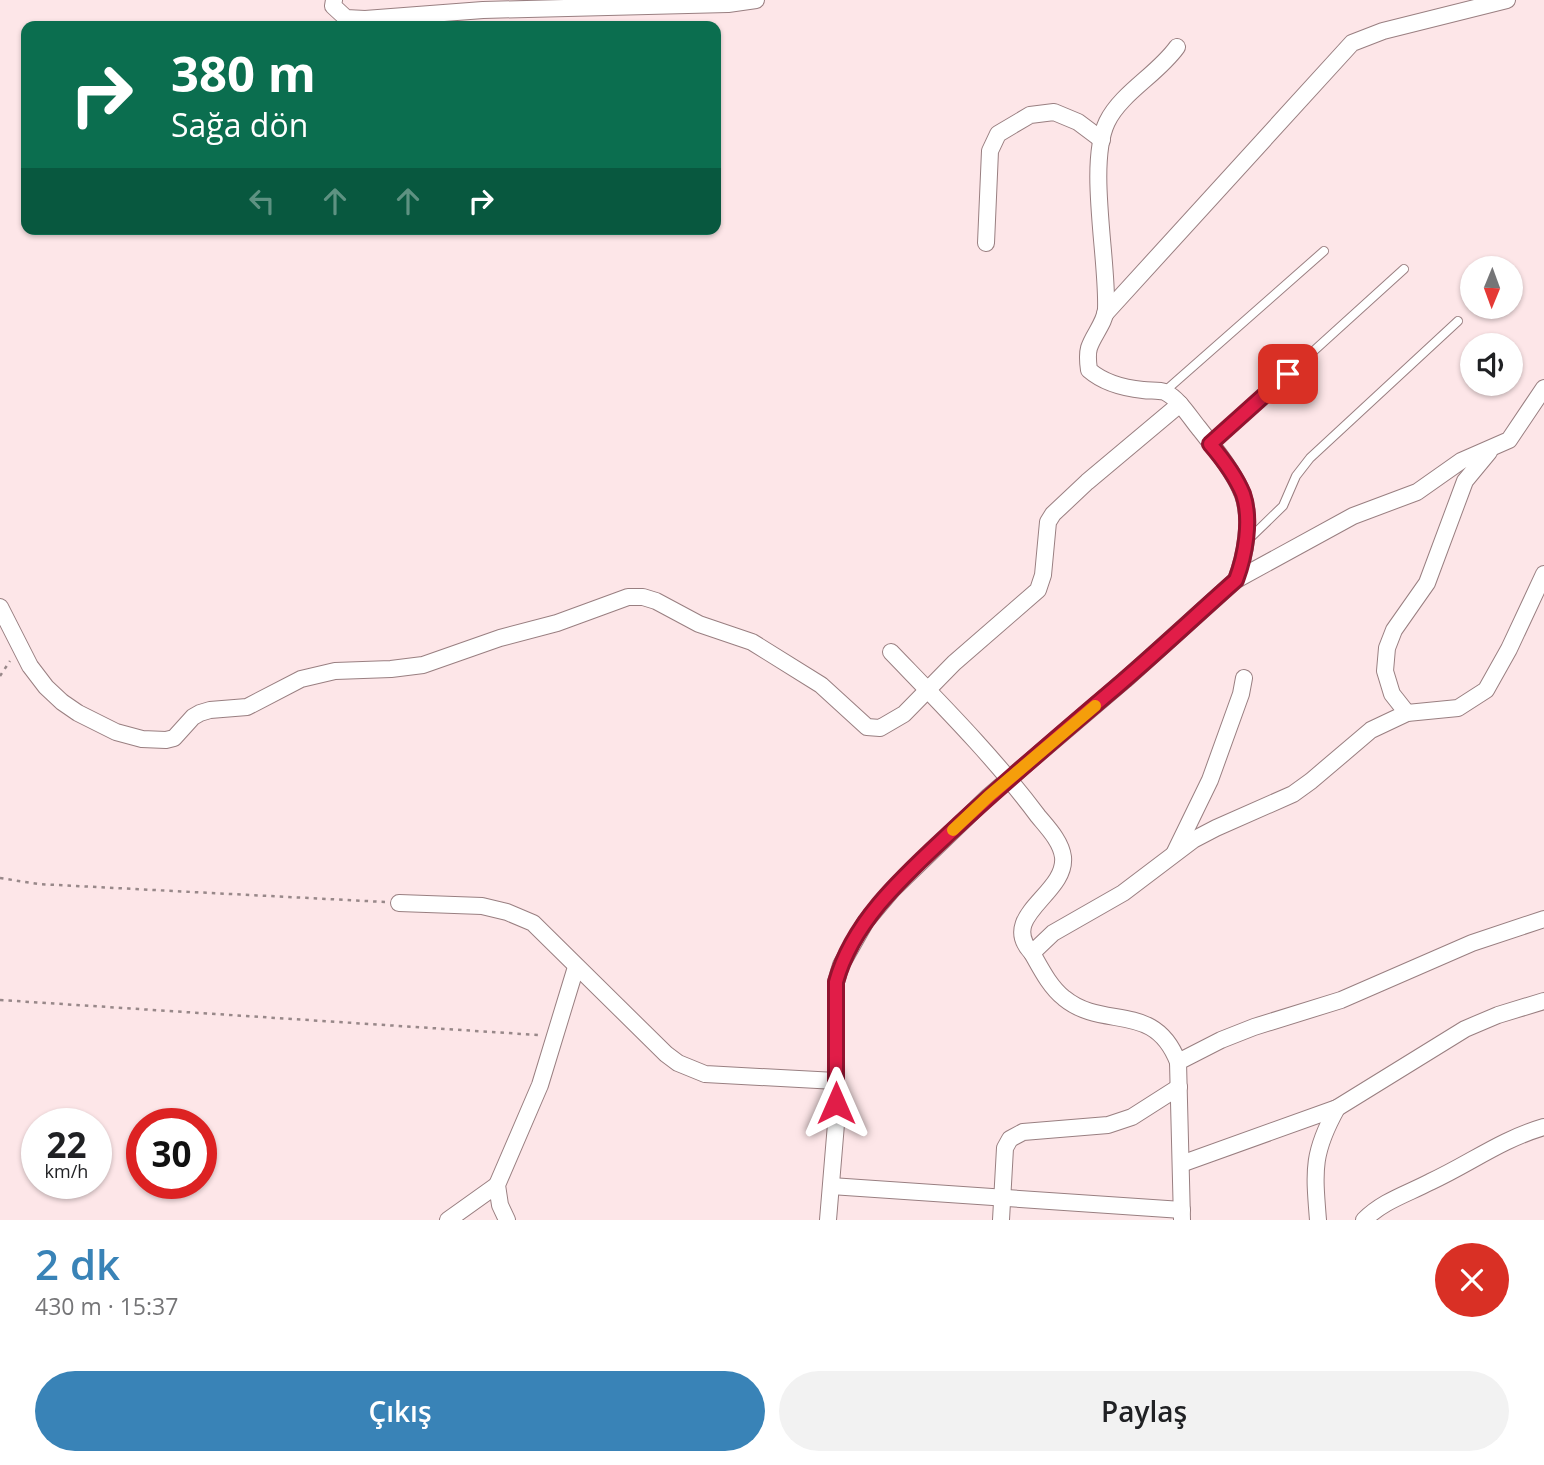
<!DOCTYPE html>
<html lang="tr">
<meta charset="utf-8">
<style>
:root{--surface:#fff;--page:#f2f2f2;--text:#202124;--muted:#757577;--accent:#3983b7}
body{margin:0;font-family:"Open Sans",sans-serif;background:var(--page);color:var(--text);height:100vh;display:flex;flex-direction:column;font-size:26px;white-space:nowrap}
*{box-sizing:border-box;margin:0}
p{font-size:23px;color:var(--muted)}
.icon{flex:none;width:38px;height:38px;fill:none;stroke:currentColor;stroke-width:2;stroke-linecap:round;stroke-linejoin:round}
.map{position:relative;height:1220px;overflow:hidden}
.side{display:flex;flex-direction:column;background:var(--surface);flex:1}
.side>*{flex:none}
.banner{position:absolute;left:21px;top:21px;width:700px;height:214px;border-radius:14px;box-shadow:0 2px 5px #0004;background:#0b6e4f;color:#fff;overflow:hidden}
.needle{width:46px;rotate:181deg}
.tools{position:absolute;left:1460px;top:256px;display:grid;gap:14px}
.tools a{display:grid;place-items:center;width:63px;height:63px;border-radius:50%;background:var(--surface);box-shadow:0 2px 5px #0004;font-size:35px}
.speed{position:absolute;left:21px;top:1108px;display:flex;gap:14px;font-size:35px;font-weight:700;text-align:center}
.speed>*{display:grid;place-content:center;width:91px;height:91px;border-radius:50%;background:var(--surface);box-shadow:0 2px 5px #0004;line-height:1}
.speed small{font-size:18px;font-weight:400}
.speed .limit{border:10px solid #d22;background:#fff;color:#111}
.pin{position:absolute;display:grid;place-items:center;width:60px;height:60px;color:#fff;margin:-30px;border-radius:14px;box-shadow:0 4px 10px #0006}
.me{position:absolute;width:77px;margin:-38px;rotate:0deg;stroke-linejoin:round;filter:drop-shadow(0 0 5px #0008)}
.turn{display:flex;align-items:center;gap:24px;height:147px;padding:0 35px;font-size:32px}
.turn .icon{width:91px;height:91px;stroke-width:2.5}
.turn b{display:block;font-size:49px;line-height:60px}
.lanes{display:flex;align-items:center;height:66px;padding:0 35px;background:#0003;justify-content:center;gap:35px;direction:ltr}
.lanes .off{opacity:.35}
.round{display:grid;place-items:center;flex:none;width:74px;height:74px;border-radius:37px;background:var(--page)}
.head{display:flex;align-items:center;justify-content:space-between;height:119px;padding:0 35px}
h1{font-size:42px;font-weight:600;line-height:52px;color:var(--accent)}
.action{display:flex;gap:14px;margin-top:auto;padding:14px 35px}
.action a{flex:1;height:80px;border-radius:42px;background:var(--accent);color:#fff;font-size:28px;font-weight:600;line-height:80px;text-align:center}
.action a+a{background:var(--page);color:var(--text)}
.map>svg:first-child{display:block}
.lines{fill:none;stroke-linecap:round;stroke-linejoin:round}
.service-casing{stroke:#997f81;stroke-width:10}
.minor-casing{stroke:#997f81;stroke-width:18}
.path{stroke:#988889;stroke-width:2.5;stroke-dasharray:3.5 5;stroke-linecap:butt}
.service{stroke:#fff;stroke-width:8}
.minor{stroke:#fff;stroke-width:16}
.route-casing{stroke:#92132f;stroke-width:18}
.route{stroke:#e11d48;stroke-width:12}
.slow{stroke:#f59e0b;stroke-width:12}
</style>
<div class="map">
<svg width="1544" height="1220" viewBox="0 0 1544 1220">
<rect width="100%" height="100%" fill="#fde6e8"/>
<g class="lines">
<g class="service-casing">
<g id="service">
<path d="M1164,392L1324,251"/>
<path d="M1211,444L1404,269"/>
<path d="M1249,539L1283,506L1296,476L1310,458L1458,321"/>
</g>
</g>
<g class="minor-casing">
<g id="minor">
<path d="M334,0L333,6L346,18L365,19L483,10L728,4L756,0"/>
<path d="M1177,47C1158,74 1121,93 1107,122C1087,164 1108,259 1106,309C1105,323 1093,335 1089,348C1087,355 1088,363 1089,370C1104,383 1123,388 1143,390C1150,391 1159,390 1165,392C1179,399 1189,416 1198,427C1213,446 1235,473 1243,495C1252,521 1245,556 1236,580"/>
<path d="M986,243L990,151L998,134L1030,115L1054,112L1078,122L1102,140"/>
<path d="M1105,314L1352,43L1383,31L1507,0"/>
<path d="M0,607L30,666L46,687L62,702L78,713L116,732L142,739L166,740L174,738L193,717L200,713L210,710L247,707L301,679L335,671L391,669L423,665L500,638L557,623L628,597H643L656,601L699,624L752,642L821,685L867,727L880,728L904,714L954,663L1038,590L1043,575L1048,522L1053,514L1087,482L1180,404"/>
<path d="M891,652C942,705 994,757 1038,816C1047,827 1061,841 1063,857C1067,894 997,916 1032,953"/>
<path d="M1407,713L1392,694L1385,671L1387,648L1394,630L1427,583L1465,481L1489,452"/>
<path d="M1175,852L1210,780L1241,694L1244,678"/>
<path d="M399,903L482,906L507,912L533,923L666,1054L678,1063L705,1074L836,1081"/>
<path d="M1178,1062C1154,1000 1104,1031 1064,998C1050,987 1041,969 1032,953L1053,933L1123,893L1193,840L1216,828L1293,794L1311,781L1371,730L1407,713L1458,708L1486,690L1509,649L1544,574"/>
<path d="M1181,1164L1337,1108L1465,1029L1498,1015L1544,1001"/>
<path d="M831,1186L1182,1210"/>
<path d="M448,1220L497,1185"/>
<path d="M507,1220L500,1205L497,1185L540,1085L576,967"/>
<path d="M828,1220L836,1124V982L841,965L866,921L893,889L989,796L1125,680L1236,580L1353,516L1417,492L1461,461L1509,440L1544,388"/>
<path d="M1001,1220L1005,1148L1010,1139L1023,1132L1108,1125L1132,1117L1179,1087"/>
<path d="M1182,1220L1178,1062L1221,1040L1254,1027L1341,1000L1472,943L1544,919"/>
<path d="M1318,1220C1314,1170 1312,1153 1337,1108"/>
<path d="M1364,1220C1383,1201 1407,1194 1430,1182C1471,1163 1500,1140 1544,1127"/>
</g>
</g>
<g class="path">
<path d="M0,676L10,661"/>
<path d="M0,878L38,884L385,902"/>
<path d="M0,1000L538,1035"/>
</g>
<use href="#service" class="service"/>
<use href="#minor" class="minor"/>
</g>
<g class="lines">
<g class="route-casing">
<path id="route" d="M836,1103V982C853,920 906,874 952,831C1002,784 1055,739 1108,694C1152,657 1193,618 1236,580C1245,556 1252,520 1243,494C1236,477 1222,458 1210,444L1288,374"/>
</g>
<use href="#route" class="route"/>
<path class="slow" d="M953,830L989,796L1095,706"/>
</g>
</svg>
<div class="tools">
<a><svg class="needle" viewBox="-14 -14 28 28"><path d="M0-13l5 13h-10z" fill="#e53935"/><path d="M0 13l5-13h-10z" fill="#757577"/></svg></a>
<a><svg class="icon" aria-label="sound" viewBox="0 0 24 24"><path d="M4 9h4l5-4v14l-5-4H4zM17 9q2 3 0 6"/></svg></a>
</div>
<div class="speed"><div>22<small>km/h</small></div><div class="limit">30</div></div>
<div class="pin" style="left:1288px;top:374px;background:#d93025"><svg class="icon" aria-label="arrive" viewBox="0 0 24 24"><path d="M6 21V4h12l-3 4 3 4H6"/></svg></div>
<svg class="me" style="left:836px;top:1103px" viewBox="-20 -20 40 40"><path d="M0-17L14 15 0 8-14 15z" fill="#e11d48" stroke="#fff" stroke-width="4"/></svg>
<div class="banner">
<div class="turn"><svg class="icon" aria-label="right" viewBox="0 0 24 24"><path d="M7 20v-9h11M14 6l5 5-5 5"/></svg><div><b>380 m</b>Sağa dön</div></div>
<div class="lanes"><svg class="icon off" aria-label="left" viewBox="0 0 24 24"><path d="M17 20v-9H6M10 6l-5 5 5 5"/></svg><svg class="icon off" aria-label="ahead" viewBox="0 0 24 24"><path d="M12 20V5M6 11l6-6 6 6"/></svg><svg class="icon off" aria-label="ahead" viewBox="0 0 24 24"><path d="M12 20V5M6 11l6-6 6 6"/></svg><svg class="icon" aria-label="right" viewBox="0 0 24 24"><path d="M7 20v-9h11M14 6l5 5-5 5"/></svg></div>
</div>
</div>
<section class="side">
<div class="head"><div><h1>2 dk</h1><p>430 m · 15:37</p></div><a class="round" style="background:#d93025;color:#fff"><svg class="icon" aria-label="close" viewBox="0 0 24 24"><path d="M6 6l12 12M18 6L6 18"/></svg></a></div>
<div class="action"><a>Çıkış</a><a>Paylaş</a></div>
</section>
